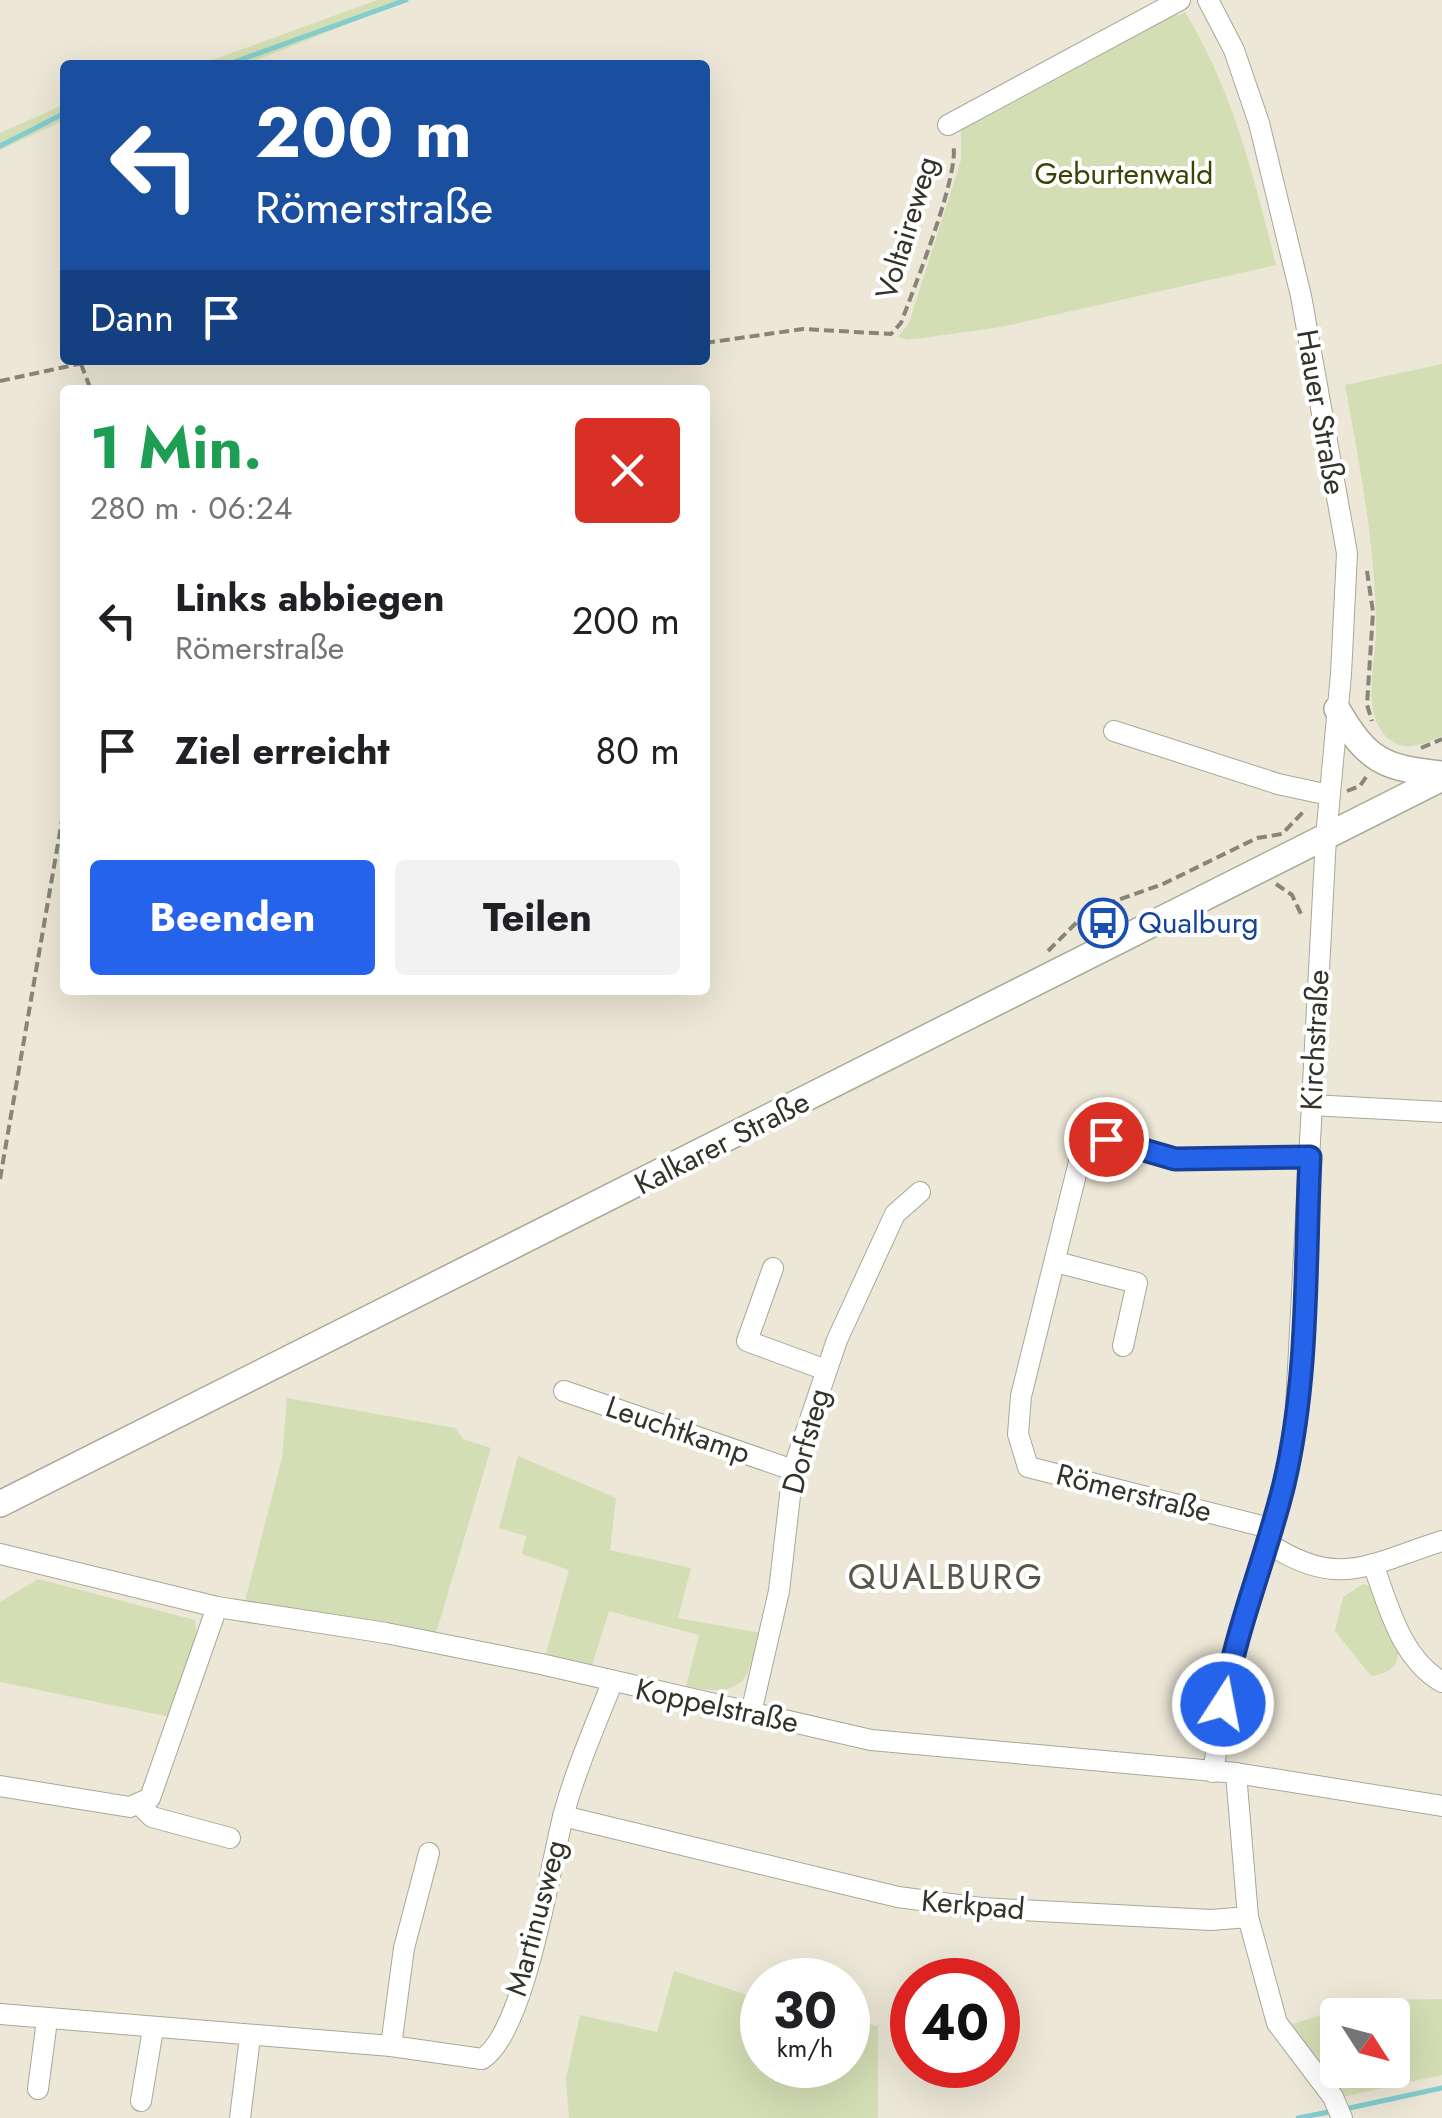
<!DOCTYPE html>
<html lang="de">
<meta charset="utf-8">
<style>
:root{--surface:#fff;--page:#f2f2f2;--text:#202124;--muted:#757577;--accent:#2563eb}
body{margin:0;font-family:Jost,sans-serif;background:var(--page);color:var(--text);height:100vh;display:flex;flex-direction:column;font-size:38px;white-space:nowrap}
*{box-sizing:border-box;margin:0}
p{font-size:32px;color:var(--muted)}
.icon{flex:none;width:55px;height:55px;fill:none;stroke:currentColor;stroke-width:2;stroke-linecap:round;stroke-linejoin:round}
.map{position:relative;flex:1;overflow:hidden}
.drawer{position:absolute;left:60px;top:385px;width:650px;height:610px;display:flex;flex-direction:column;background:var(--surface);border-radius:10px;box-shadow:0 10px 40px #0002}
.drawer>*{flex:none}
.top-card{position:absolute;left:60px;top:60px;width:650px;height:305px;border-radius:10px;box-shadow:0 10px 40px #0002;background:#1a4fa0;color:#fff;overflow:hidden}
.needle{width:65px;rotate:126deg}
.controls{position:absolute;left:1320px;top:1998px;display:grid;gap:20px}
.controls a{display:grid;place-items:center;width:90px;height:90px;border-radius:10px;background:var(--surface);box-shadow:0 10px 40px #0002;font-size:50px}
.speed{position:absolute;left:740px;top:1958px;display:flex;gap:20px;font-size:50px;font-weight:700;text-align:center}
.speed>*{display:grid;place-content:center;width:130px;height:130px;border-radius:50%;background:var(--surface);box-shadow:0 10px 40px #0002;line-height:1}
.speed small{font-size:25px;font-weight:400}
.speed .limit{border:15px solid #d22;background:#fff;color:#111}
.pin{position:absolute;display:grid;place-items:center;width:85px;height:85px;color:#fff;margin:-42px;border:5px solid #fff;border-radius:50%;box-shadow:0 2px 10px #0007}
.me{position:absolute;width:110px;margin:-55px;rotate:11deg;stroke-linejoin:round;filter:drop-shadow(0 0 8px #0008)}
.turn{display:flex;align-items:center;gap:35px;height:210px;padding:0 30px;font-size:45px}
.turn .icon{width:130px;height:130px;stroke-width:2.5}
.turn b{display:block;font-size:70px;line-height:85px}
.then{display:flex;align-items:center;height:95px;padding:0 30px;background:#0003;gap:20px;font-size:38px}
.round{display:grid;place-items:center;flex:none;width:105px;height:105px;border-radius:10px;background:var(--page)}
.summary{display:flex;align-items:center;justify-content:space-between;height:170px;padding:0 30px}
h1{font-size:60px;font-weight:700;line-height:75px;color:#1e9e55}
.cta{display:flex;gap:20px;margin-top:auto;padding:20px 30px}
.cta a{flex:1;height:115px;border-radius:10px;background:var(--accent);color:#fff;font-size:40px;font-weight:700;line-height:115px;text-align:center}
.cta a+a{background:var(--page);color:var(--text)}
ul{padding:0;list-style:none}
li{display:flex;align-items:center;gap:30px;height:130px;padding:0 30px}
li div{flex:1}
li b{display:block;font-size:38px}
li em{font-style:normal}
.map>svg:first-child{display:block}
.green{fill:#d4deb4;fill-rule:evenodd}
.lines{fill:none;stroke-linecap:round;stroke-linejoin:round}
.stream{stroke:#84ccce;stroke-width:5}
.minor-casing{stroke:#aba797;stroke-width:22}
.major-casing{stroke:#aba797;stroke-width:28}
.path{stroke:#878579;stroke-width:4;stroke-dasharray:10 5;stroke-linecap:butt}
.minor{stroke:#fff;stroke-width:20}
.major{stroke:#fff;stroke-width:25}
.route-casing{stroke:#184099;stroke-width:25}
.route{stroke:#2563eb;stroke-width:18}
.labels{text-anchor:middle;stroke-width:8;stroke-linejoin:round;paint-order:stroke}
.park-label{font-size:30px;fill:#3b4405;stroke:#fff}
.street-label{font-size:30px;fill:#33322b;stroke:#fff}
.transit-label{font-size:30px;fill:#164399;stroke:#fff;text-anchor:start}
.quarter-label{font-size:35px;letter-spacing:2.5px;fill:#5b5648;stroke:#fff}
</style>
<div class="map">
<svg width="1442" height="2118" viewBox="0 0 1442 2118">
<rect width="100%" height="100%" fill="#ece7d6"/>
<g class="green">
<path d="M377,0H409L244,65H199Z"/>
<path d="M1175,11L1178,16L1185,12C1233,91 1254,177 1276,265L1001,327L908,340L898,337L909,323L961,160V125Z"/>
<path d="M65,104V120L0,150V133Z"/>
<path d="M1442,364V736C1419,746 1398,755 1381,730C1363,704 1376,661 1376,631C1376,548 1360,466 1345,385Z"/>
<path d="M287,1398L455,1428L463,1439L491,1448L436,1633L245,1601L282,1458Z"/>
<path d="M518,1456L616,1498L610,1550L691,1568L678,1618L761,1633C747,1685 741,1698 686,1686L699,1635L609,1611L591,1668L545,1657L569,1570L522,1554L526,1536L499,1528Z"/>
<path d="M38,1579L195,1620L197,1637L170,1717L0,1682V1602Z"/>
<path d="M1363,1584L1372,1587C1386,1616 1424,1670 1371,1676L1335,1631L1343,1597Z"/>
<path d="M674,1971L762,2000V2065H848V2020L878,2026V2118H569L566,2078L580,2015L657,2032Z"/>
<path d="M1442,1999V2075L1342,2097L1286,2026L1371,2000ZM1338,2015H1392V2070H1338Z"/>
</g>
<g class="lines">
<g class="stream">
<path d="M226,65L406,0"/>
<path d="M0,146L65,113"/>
<path d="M1345,2109L1442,2088"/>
<path d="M1298,2118L1334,2111"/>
</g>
<g class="minor-casing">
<g id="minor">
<path d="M1208,0L1234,50L1259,123L1301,296L1347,553L1341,674L1326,837L1295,1426L1284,1485L1229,1671L1213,1772"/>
<path d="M948,125L1180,0"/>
<path d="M1114,731L1278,784L1329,795"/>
<path d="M1311,1105L1442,1112"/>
<path d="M1056,1262L1137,1283L1123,1346"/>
<path d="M773,1268L747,1341L826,1370"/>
<path d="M564,1391L793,1470"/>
<path d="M1270,1528L1028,1467L1018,1434L1021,1396L1082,1150L1090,1140L1106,1139L1175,1159L1310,1157"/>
<path d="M1266,1542C1338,1590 1367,1565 1442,1541"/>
<path d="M0,1554L217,1607L386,1633L541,1664L871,1740L1236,1773L1442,1806"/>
<path d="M1373,1564C1388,1605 1401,1659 1442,1682"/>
<path d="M751,1713L779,1591L793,1470L837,1340L895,1214L920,1192"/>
<path d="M0,1786L130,1807L150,1798L217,1607"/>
<path d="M141,1806L152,1817L230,1838"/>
<path d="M563,1816L898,1897L981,1908L1211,1920L1248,1917L1236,1773"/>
<path d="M1248,1917L1277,2023L1333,2097L1342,2118"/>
<path d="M0,2014L391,2046L482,2059C525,2033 550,1866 564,1813C576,1769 595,1726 612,1683"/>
<path d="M391,2046L404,1948L429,1853"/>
<path d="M38,2089L47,2020"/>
<path d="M141,2101L153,2029"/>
<path d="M240,2118L250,2037"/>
</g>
</g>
<g class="major-casing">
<g id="major">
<path d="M1337,709C1368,762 1384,768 1442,774"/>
<path d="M0,1504L1442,778"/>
</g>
</g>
<g class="path">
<path d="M705,343L803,329L891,334L901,323C913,290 961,172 953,144"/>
<path d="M81,364L91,390"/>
<path d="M0,381L97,360"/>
<path d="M1367,571L1373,612L1367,705L1372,721"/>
<path d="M1421,748L1442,739"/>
<path d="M1347,791L1360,786L1366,777"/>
<path d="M1276,884L1292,895L1301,914"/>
<path d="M1048,951L1077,922L1112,902L1163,884L1257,838L1282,834L1306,809"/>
<path d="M0,1179L65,803"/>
</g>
<use href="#minor" class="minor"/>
<use href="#major" class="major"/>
</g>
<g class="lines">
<g class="route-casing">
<path id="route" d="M1106,1139L1175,1159L1310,1157C1305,1264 1309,1379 1284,1484C1266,1558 1236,1628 1223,1704"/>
</g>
<use href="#route" class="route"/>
</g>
<defs>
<g id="bus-ring" transform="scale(2.5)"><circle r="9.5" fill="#fff" stroke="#1a4fb4" stroke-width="1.5"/><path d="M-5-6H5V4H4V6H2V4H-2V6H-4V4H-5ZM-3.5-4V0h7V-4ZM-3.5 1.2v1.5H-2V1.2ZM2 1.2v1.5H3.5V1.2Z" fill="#1a4fb4"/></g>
</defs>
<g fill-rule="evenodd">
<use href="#bus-ring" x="1103" y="923"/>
</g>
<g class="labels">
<g class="park-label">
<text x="1124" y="184">Geburtenwald</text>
</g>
<g class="street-label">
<text transform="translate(907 228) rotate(-73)" y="10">Voltaireweg</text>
<text transform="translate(1321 412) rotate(80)" y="10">Hauer Straße</text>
<text transform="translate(1315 1040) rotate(-87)" y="10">Kirchstraße</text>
<text transform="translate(722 1143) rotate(-27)" y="10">Kalkarer Straße</text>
<text transform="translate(678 1430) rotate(19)" y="10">Leuchtkamp</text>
<text transform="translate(806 1441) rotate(-75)" y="10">Dorfsteg</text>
<text transform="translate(1134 1493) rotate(14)" y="10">Römerstraße</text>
<text transform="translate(717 1706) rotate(12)" y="10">Koppelstraße</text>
<text transform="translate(973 1905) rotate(5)" y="10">Kerkpad</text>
<text transform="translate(536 1918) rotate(-75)" y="10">Martinusweg</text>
</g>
<g class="transit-label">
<text x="1138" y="933">Qualburg</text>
</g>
<g class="quarter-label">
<text x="946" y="1589">QUALBURG</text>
</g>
</g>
</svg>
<div class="controls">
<a><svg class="needle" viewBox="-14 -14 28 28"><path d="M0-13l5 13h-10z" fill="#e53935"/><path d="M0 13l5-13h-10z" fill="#757577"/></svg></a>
</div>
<div class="speed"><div>30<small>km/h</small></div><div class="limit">40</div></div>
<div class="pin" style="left:1106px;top:1139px;background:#d93025"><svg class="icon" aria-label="arrive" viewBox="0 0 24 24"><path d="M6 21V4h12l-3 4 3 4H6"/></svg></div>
<svg class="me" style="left:1223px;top:1704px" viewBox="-20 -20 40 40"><circle r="17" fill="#2563eb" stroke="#fff" stroke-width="3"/><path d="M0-11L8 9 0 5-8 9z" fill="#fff"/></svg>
<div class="top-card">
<div class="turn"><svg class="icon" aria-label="left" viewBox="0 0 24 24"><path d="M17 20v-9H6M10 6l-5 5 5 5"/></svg><div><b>200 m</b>Römerstraße</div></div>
<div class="then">Dann<svg class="icon" aria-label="arrive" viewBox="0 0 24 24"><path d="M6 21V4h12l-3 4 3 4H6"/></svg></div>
</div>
<section class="drawer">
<div class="summary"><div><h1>1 Min.</h1><p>280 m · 06:24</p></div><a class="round" style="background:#d93025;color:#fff"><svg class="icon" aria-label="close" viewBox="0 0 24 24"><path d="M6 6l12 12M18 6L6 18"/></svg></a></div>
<ul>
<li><svg class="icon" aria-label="left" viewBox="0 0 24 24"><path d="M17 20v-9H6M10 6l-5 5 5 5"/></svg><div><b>Links abbiegen</b><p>Römerstraße</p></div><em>200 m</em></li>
<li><svg class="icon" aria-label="arrive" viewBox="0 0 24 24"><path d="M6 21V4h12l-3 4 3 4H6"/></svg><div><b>Ziel erreicht</b></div><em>80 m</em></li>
</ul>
<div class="cta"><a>Beenden</a><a>Teilen</a></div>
</section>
</div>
